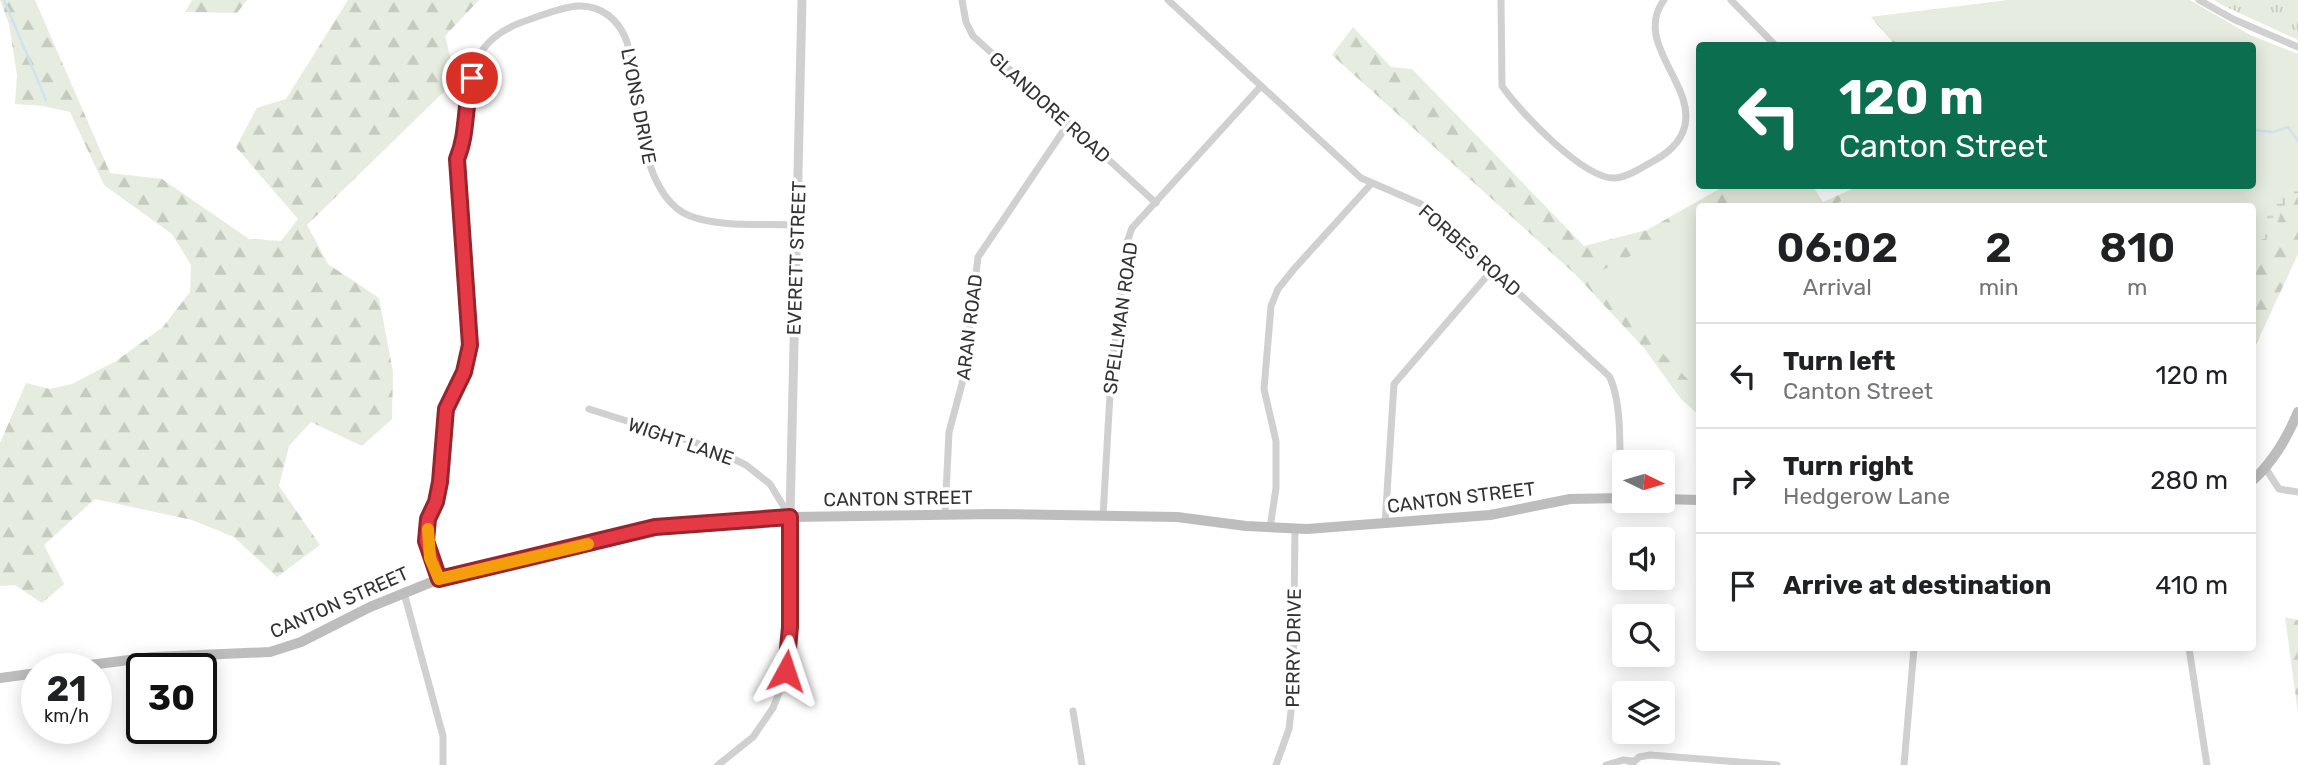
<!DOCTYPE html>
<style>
:root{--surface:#fff;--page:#f6f6f6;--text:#202124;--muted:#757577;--line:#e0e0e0}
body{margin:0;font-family:Rubik,sans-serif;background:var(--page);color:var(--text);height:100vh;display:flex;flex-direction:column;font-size:26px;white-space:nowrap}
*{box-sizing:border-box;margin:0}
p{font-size:23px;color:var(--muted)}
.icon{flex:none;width:38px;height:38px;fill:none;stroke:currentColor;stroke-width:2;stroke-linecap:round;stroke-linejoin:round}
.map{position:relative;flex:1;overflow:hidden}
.panel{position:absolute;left:1696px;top:203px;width:560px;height:448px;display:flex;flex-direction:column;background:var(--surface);border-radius:7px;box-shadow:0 4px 18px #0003}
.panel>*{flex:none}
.hud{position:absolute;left:1696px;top:42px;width:560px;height:147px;border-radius:7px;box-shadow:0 4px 18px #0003;background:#0b6e4f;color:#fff;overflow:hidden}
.needle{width:46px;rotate:95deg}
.fabs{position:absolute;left:1612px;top:450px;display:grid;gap:14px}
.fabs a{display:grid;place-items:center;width:63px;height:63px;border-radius:7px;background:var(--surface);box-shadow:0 4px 18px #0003;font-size:35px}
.speed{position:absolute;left:21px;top:653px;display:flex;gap:14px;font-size:35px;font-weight:700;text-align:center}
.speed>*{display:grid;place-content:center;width:91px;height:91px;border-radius:50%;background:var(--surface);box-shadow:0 4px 18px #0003;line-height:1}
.speed small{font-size:18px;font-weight:400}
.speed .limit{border:4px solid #111;border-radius:10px;background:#fff;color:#111}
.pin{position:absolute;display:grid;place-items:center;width:60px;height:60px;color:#fff;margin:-30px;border:4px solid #fff;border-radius:50%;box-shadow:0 2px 7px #0007}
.me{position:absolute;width:77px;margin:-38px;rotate:5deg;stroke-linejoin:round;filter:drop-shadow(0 0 5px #0008)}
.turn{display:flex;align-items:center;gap:24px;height:147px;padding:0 28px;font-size:32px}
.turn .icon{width:91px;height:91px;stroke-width:2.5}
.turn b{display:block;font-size:49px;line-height:60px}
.eta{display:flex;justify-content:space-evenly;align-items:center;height:119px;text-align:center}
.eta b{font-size:42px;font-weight:600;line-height:49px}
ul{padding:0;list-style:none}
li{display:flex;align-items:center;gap:21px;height:105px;padding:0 28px;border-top:2px solid var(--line)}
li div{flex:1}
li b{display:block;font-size:26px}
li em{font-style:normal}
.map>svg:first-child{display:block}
.grass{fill:url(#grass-tufts)}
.forest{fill:url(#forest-firs)}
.wetland{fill:url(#wetland-marsh)}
.park{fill:#e6ecdf}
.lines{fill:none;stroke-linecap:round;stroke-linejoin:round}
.stream{stroke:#cfe2ee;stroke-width:2.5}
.minor{stroke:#d0d0d0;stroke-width:7}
.tertiary{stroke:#d0d0d0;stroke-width:9}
.secondary{stroke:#bdbdbd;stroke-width:10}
.route-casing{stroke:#96252e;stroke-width:18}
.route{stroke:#e63946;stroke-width:12}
.slow{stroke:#f59e0b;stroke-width:12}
.labels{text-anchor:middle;stroke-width:7;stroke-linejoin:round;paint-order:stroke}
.street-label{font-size:19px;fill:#333;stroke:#fff}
</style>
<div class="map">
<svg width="2298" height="765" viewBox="0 0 2298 765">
<defs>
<pattern id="grass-tufts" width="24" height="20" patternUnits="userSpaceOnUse" patternTransform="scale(1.75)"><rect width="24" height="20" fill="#e6ecdf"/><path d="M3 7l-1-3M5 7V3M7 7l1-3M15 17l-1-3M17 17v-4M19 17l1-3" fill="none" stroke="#c6cbc0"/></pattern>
<pattern id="forest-firs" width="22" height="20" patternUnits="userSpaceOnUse" patternTransform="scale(1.75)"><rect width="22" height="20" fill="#e6ecdf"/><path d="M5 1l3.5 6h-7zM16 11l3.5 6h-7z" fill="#c6cbc0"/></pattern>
<pattern id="wetland-marsh" width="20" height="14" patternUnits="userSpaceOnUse" patternTransform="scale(1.75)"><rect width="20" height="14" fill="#e6ecdf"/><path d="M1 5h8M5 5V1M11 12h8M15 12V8" fill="none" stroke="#c6cbc0"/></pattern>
</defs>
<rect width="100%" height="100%" fill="#fff"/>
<path class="grass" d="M2214,0H2298V40L2222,5Z"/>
<g class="forest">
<path d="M0,0H35L110,173L162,179L249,239L281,241L298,219L236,147L257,108L286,99L348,0H479L445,36L456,80L307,225L328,264L379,298L393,372L392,419L362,446L311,422L289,446L279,486L320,545L277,577L234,537L192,520L95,499L44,545L64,584L42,603L15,585L0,586V443L26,383L50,389L72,384L116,361L163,327L190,292L191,265L172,234L104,185L70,112L43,106L15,104L17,75L9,24Z"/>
<path d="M192,0H247L237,13L185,12Z"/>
<path d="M2010,0L2237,33L2298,56V254L2252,353V206H1699V415L1681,399L1644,348L1575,274L1332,55L1353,27L1391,67L1412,69L1584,246L1647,230L1721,188L1741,189L1743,186H1813L1823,202L1859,186H2252V46L1895,45L1871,17Z"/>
<path d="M2285,617L2298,620V713Z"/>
</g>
<path class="wetland" d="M2298,125V193C2282,197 2279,224 2271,237L2252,242V206H2248Z"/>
<g class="park">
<path d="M2010,0H2190L2250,35L2298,54V178L2281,190L2252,246V206H1832L1868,186H2252V46L1898,45L1871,17Z"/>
<path d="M1768,186H1800L1811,206H1727Z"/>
<path d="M1699,221V391L1589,277Z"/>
</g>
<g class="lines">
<g class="stream">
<path d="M4,0L46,100"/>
<path d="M2252,130L2273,132L2288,127L2298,141"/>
</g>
<g class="minor">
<path d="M962,0L966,22L973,36L1156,203"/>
<path d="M1168,0L1361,178L1421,204L1609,376C1624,404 1619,465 1620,498"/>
<path d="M1501,0L1502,86C1519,111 1585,181 1616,178C1627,177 1640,169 1650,163C1665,155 1681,144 1685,125C1694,83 1633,42 1664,0"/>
<path d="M1731,0L1776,46"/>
<path d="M2199,0L2233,19L2298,47"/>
<path d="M589,409L709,447L746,465L770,484L790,517V627L782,685L773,708L753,737L718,765"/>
<path d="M2266,469L2279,489L2298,492"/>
<path d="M945,514L949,432L963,380L978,257L1068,124"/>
<path d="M1103,516L1111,377L1127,242L1132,228L1261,86"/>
<path d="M1385,524L1394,384L1493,269"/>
<path d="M1270,528L1276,488V441L1264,389L1271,306L1278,289L1294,269L1371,184"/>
<path d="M439,579L426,541L428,519L436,502L440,482L446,409L464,372L470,345L457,159C467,136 462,130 465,107C469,59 485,33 531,19C546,14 562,7 578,6C602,5 619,20 627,42C638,90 637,195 690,216C722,228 764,223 797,225"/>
<path d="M404,593L443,736V765"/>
<path d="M2189,648L2207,765"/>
<path d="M1073,711L1082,765"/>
<path d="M1276,765L1289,729L1293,694L1295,529"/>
<path d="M1606,765L1623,760L1633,761"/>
<path d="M1631,765L1639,757L1650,755L1777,765"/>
<path d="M1904,765L1914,648"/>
</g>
<path class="tertiary" d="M790,517L802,0"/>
<g class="secondary">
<path d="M2252,481C2274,461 2287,438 2298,412"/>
<path d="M1662,499L1699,500"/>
<path d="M66,668L153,657L270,652L301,642L370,607L439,579L678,524L790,517L996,514L1177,517L1246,526L1307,529L1490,515L1570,499L1624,498"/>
<path d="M0,678L37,673"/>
</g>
</g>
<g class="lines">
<g class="route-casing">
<path id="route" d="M472,78C464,106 468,133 457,159L470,345L464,372L446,409L440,482L436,502L428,519L426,541L439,579L655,527L790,517V627L786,671"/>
</g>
<use href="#route" class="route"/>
<path class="slow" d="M428,529L430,558L439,579L588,544"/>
</g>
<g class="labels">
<g class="street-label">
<text transform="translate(639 106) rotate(79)" y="7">LYONS DRIVE</text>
<text transform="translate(1050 107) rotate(42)" y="7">GLANDORE ROAD</text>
<text transform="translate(1470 250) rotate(41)" y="7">FORBES ROAD</text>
<text transform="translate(796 258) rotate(-88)" y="7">EVERETT STREET</text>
<text transform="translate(1120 318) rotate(-82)" y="7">SPELLMAN ROAD</text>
<text transform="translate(969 327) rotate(-83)" y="7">ARAN ROAD</text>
<text transform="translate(681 441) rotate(19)" y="7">WIGHT LANE</text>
<text transform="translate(1461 497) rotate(-7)" y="7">CANTON STREET</text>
<text transform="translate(898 498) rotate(-1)" y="7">CANTON STREET</text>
<text transform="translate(339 602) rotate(-24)" y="7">CANTON STREET</text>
<text transform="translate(1293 648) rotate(-89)" y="7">PERRY DRIVE</text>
</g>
</g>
</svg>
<div class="fabs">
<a><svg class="needle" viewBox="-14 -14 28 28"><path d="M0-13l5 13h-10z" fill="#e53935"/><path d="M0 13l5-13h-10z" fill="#757577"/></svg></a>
<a><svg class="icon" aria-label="sound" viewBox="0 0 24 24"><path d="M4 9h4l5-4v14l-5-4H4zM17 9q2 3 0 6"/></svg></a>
<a><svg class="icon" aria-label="search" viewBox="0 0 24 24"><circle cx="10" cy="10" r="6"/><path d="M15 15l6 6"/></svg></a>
<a><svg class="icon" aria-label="layers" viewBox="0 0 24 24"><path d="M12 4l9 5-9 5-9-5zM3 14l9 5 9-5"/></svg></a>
</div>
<div class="speed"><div>21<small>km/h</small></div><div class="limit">30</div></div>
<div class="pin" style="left:472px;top:78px;background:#d93025"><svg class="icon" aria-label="arrive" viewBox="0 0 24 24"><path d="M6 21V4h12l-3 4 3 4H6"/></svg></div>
<svg class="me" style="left:786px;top:671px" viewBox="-20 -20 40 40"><path d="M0-17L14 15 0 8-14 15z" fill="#e63946" stroke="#fff" stroke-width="4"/></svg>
<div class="hud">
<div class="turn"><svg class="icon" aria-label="left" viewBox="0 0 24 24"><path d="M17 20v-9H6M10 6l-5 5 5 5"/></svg><div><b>120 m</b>Canton Street</div></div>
</div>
<section class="panel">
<div class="eta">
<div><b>06:02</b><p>Arrival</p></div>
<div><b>2</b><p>min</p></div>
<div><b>810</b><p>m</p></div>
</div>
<ul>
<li><svg class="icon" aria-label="left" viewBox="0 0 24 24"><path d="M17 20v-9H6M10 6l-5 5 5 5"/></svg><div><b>Turn left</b><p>Canton Street</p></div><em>120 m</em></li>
<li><svg class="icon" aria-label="right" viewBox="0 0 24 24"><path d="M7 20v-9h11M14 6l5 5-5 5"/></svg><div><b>Turn right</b><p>Hedgerow Lane</p></div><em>280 m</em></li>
<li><svg class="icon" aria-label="arrive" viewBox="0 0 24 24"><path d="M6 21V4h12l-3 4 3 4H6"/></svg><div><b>Arrive at destination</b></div><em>410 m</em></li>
</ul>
</section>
</div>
